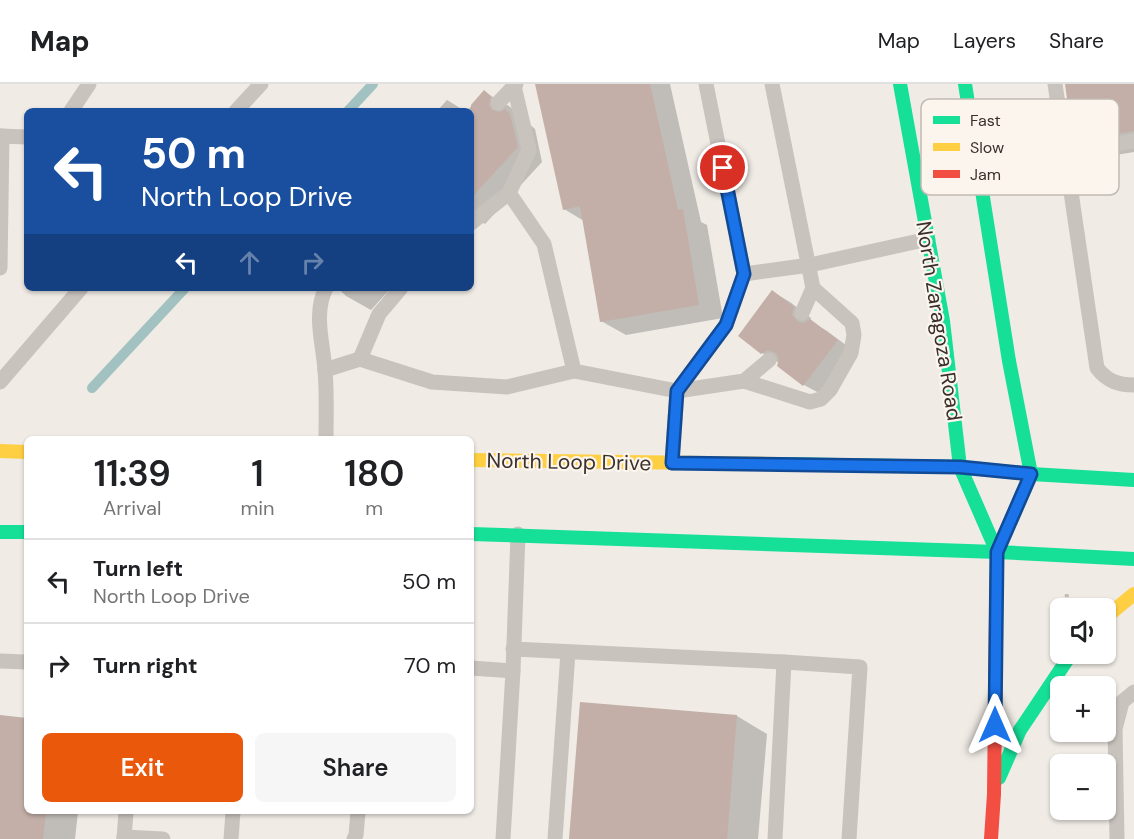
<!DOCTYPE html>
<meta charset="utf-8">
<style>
:root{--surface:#fff;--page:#f6f6f6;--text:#202124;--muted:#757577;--line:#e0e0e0;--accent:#ea580c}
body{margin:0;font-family:"DM Sans",sans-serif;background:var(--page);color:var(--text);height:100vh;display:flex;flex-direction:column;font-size:22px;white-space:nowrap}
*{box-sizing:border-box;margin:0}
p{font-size:20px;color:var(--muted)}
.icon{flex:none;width:33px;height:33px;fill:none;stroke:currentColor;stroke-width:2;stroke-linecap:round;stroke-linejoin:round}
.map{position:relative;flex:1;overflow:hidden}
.sheet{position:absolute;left:24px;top:352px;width:450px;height:378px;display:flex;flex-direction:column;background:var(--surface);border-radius:9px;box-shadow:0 2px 4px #0004}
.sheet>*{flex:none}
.top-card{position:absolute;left:24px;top:24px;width:450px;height:183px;border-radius:9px;box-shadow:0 2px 4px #0004;background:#1a4fa0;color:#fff;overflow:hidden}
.fabs{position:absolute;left:1050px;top:514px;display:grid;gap:12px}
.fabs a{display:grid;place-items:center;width:66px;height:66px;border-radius:9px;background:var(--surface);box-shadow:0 2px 4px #0004;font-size:30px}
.pin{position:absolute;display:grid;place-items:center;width:51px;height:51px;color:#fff;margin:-26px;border:3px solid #fff;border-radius:50%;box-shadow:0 2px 6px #0007}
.me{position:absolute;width:66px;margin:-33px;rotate:0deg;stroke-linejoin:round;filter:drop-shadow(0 0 4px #0008)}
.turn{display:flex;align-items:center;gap:21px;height:126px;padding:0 18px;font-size:27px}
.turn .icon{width:78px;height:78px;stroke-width:2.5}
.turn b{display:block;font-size:42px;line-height:51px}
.lanes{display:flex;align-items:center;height:57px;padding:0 18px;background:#0003;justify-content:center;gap:30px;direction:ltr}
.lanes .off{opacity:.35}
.eta{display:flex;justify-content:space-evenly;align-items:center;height:102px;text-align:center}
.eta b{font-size:36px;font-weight:600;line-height:42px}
.action{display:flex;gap:12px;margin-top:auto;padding:12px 18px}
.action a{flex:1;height:69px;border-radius:9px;background:var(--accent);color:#fff;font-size:24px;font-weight:600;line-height:69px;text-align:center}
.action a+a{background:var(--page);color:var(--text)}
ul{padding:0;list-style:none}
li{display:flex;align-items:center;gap:18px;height:84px;padding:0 18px;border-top:2px solid var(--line)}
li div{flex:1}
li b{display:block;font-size:22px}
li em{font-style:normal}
header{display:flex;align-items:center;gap:36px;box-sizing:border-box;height:84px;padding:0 30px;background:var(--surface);border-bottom:2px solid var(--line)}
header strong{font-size:28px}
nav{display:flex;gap:33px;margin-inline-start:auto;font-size:21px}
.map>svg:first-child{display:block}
.shadow{fill:#0003}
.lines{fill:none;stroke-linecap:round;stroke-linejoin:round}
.stream{stroke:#a1c2c1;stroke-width:10}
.building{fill:#c3afa7}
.path{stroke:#c2bbb6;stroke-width:4;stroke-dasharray:3 3;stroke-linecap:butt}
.lane{stroke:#c9c3be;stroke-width:15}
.fast{stroke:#16e098;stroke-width:14}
.slow{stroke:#ffcf43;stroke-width:14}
.jam{stroke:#f24e42;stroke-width:14}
.route-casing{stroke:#114b97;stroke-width:15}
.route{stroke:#1a73e8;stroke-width:10}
.labels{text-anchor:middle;stroke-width:4.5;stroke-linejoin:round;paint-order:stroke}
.street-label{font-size:21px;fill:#3b302b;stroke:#fbf5ee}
.key{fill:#fbf5ee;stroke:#c1bab4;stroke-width:1.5}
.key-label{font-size:16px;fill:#3b302b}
</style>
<header>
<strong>Map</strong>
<nav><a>Map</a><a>Layers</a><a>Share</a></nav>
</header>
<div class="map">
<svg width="1134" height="755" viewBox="0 0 1134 755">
<rect width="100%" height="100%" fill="#f0ebe5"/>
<g class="shadow">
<path d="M536,0H670L701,138L707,141L723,234L626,251L601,237L584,137L564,125Z"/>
<path d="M1066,0H1134V68L1104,73L1075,56Z"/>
<path d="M484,8L509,22L535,45L542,78L485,140L471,132V27H467Z"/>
<path d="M447,16L465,27H437Z"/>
<path d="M338,204H391L371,226L346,212Z"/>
<path d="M773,208L790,218L811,234L810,237L827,247L854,267L821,310L804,301L779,279L762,269Z"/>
<path d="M581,619L737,632L767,650L758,755H570Z"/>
<path d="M0,632L27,635V728H78L75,755H0Z"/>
</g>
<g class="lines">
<g class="stream">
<path d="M348,27L373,0"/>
<path d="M92,304L185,204"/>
</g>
</g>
<g class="building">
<path d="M535,0H650L678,126L683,125L699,221L600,238L580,122L563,126Z"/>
<path d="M1065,0H1134V47L1073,57Z"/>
<path d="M484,6L491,12L489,21L492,26L500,28L505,25L510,30L518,63L471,114V21Z"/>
<path d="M772,206L794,223L792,231L798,238L804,239L810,235L838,256L803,302L777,282L779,275L776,269L768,266L761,270L738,252Z"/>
<path d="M580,618L737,631L727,755H569Z"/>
<path d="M0,631L27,634V728H46L43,755H0Z"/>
</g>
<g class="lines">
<g class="path">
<path d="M1066,525L1067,508"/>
<path d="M1055,528H1060"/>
</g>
<g class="lane">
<path d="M706,0L744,190"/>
<path d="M772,0L813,204L802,229"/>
<path d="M1055,0L1097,284C1107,297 1118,301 1134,301"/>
<path d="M498,19L516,0"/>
<path d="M71,27L89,0"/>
<path d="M236,27L261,0"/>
<path d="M0,52L27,53"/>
<path d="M977,83L1134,57"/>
<path d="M509,109L544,160L574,287L677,307L744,297L769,276"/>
<path d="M471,139L509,109L529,66L514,2"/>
<path d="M0,184L2,52"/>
<path d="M326,204C313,229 323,259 325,286C327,309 326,332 326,356"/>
<path d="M360,275L379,230L401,204"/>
<path d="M325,286L360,275L432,298L507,303L574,287"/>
<path d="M744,297L810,318L821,315L830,306L851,269L854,251L852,239L813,204"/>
<path d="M0,298L81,204"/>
<path d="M672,379L677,307L726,241L744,190L810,181L928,155"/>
<path d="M513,565L784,578L775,755"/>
<path d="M0,577L27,578"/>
<path d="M784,578L860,583L849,755"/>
<path d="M471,584L513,587"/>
<path d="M124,753L163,755"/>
<path d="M124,755L126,728"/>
<path d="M231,755L233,728"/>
<path d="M354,755L356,751L358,728"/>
<path d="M503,755L513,587L518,450"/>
<path d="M555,755L568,568"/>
<path d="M1117,755L1115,645L1122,618L1134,608"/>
</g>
<g class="fast">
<path d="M900,0L943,237L960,383L997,468"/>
<path d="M965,0L1009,277L1031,390L997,468L996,535"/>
<path d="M777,380L960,383L1031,390L1134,396"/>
<path d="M0,448H27"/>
<path d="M471,450L997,468L1134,475"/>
<path d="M999,694L1020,646L1071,570"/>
</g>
<g class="slow">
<path d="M0,367L27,368"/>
<path d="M471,376L777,380"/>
<path d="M1106,533L1134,510"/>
</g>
<path class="jam" d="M991,755L994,710L996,535"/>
</g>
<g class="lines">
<g class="route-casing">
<path id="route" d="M723,84L744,190L726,241L677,307L672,379L960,383L1031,390L997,468L995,641"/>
</g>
<use href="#route" class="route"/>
</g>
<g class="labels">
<g class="street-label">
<text transform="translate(939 237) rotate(81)" y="7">North Zaragoza Road</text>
<text transform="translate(569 378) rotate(1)" y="7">North Loop Drive</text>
</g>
</g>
<rect x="921" y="15" width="198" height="96" rx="9" class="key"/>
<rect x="933" y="32" width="27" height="8" fill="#16e098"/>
<rect x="933" y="59" width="27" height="8" fill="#ffcf43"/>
<rect x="933" y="86" width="27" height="8" fill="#f24e42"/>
<g class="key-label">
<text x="970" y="42">Fast</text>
<text x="970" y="69">Slow</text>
<text x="970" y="96">Jam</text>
</g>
</svg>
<div class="fabs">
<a><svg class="icon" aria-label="sound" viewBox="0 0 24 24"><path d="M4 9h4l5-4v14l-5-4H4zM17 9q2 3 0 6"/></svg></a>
<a>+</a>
<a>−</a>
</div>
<div class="pin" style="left:723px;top:84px;background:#d93025"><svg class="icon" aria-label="arrive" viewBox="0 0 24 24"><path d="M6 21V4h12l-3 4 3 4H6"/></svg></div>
<svg class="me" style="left:995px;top:641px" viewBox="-20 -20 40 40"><path d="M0-17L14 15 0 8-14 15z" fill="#1a73e8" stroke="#fff" stroke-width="4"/></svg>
<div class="top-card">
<div class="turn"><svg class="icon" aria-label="left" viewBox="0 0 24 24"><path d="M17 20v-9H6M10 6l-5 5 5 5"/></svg><div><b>50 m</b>North Loop Drive</div></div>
<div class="lanes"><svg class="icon" aria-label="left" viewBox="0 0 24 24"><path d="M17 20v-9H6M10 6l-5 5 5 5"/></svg><svg class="icon off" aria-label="ahead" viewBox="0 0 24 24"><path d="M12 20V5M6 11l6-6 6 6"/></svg><svg class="icon off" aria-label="right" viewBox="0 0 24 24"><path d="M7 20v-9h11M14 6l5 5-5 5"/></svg></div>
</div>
<section class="sheet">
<div class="eta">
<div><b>11:39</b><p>Arrival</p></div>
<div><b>1</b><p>min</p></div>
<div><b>180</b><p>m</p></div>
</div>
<ul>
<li><svg class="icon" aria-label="left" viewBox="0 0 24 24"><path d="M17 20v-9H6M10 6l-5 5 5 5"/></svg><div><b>Turn left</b><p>North Loop Drive</p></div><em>50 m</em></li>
<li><svg class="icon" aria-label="right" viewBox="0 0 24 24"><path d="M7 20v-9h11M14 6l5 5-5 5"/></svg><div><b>Turn right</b></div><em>70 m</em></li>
</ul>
<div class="action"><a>Exit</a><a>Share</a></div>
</section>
</div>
